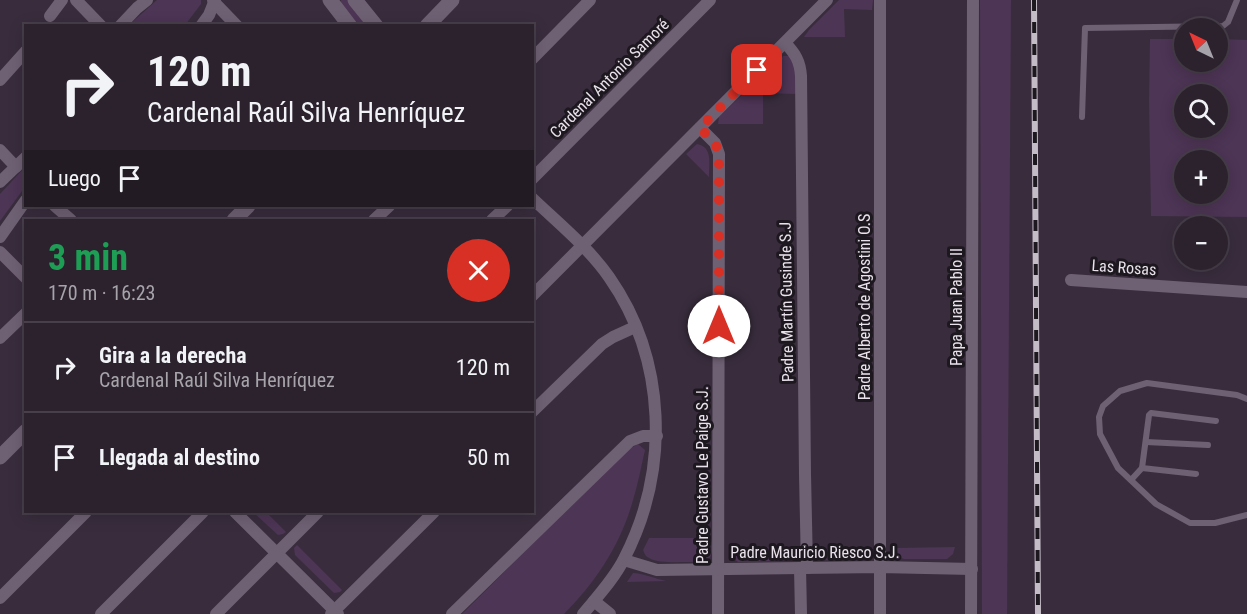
<!DOCTYPE html>
<html lang="es">
<meta charset="utf-8">
<style>
:root{--surface:#2b222e;--page:#372f3a;--text:#f1f3f6;--muted:#a6a4aa;--line:#473f4a}
body{margin:0;font-family:"Roboto Condensed",sans-serif;background:var(--page);color:var(--text);height:100vh;display:flex;flex-direction:column;font-size:22px;white-space:nowrap}
*{box-sizing:border-box;margin:0}
p{font-size:20px;color:var(--muted)}
.icon{flex:none;width:33px;height:33px;fill:none;stroke:currentColor;stroke-width:2;stroke-linecap:round;stroke-linejoin:round}
.map{position:relative;flex:1;overflow:hidden}
.sheet{position:absolute;left:24px;top:219px;width:510px;height:294px;display:flex;flex-direction:column;background:var(--surface);border-radius:0px;box-shadow:0 3px 15px #0003,0 0 0 2px var(--line)}
.sheet>*{flex:none}
.banner{position:absolute;left:24px;top:24px;width:510px;height:183px;border-radius:0px;box-shadow:0 3px 15px #0003,0 0 0 2px var(--line);background:#2b222e;color:var(--text);overflow:hidden}
.needle{width:39px;rotate:317deg}
.buttons{position:absolute;left:1174px;top:18px;display:grid;gap:12px}
.buttons a{display:grid;place-items:center;width:54px;height:54px;border-radius:50%;background:var(--surface);box-shadow:0 3px 15px #0003,0 0 0 2px var(--line);font-size:30px}
.pin{position:absolute;display:grid;place-items:center;width:51px;height:51px;color:#fff;margin:-26px;border-radius:12px;box-shadow:0 3px 9px #0006}
.me{position:absolute;width:66px;margin:-33px;rotate:0deg;stroke-linejoin:round;filter:drop-shadow(0 0 4px #0008)}
.turn{display:flex;align-items:center;gap:21px;height:126px;padding:0 24px;font-size:27px}
.turn .icon{width:78px;height:78px;stroke-width:2.5}
.turn b{display:block;font-size:42px;line-height:51px}
.then{display:flex;align-items:center;height:57px;padding:0 24px;background:#0003;gap:12px;font-size:22px}
.round{display:grid;place-items:center;flex:none;width:63px;height:63px;border-radius:32px;background:var(--page)}
.head{display:flex;align-items:center;justify-content:space-between;height:102px;padding:0 24px}
h1{font-size:36px;font-weight:700;line-height:45px;color:#1e9e55}
ul{padding:0;list-style:none}
li{display:flex;align-items:center;gap:18px;height:90px;padding:0 24px;border-top:2px solid var(--line)}
li div{flex:1}
li b{display:block;font-size:22px}
li em{font-style:normal}
.map>svg:first-child{display:block}
.green{fill:#4d3555;fill-rule:evenodd}
.lines{fill:none;stroke-linecap:round;stroke-linejoin:round}
.service{stroke:#6f6174;stroke-width:6}
.minor{stroke:#6f6174;stroke-width:12}
.tertiary{stroke:#6f6174;stroke-width:15}
.rail-casing{stroke:#c4bcc7;stroke-width:6}
.rail{stroke:#1d181f;stroke-width:4;stroke-dasharray:11;stroke-linecap:butt}
.route{stroke:#d93025;stroke-width:10;stroke-dasharray:0 18}
.labels{text-anchor:middle;stroke-width:6;stroke-linejoin:round;paint-order:stroke}
.street-label{font-size:16px;fill:#e9e1eb;stroke:#1d181f}
</style>
<div class="map">
<svg width="1247" height="614" viewBox="0 0 1247 614">
<rect width="100%" height="100%" fill="#392d3d"/>
<g class="green">
<path d="M157,0H201V4L185,25L128,26Z"/>
<path d="M341,0H351L371,25H359L341,4Z"/>
<path d="M839,0H873L872,10L844,9L845,37H804L809,30Z"/>
<path d="M980,0H1011L1007,614H982Z"/>
<path d="M1150,39H1185V62H1218V39L1247,40V217L1151,216L1149,101ZM1185,94H1218V128H1185ZM1185,160H1218V194H1185Z"/>
<path d="M783,56H790L795,65L796,94L763,93V124H718L719,117Z"/>
<path d="M697,144C713,147 709,164 709,177L686,154Z"/>
<path d="M25,167V187L0,221V194Z"/>
<path d="M638,444L645,450C641,467 638,484 633,500C621,544 596,582 564,614H462L627,450Z"/>
<path d="M253,512H266L286,532L283,534L278,535Z"/>
<path d="M649,538H711C712,547 715,557 704,562C690,561 662,565 649,558C645,556 645,554 643,550Z"/>
<path d="M297,545L342,590L340,592L334,593L295,555L294,548Z"/>
<path d="M797,546L796,554L788,561L738,562L731,557V548Z"/>
<path d="M955,547L953,554L947,559H904L899,557L896,548Z"/>
<path d="M874,548L872,555L867,560H823L818,558L816,549Z"/>
<path d="M633,573C642,573 656,579 666,581L627,582Z"/>
</g>
<g class="lines">
<g class="service">
<path d="M1082,117L1085,28L1223,26L1228,22L1237,0"/>
<path d="M1247,399L1237,395L1147,383L1120,391L1103,406L1099,417L1100,434L1118,468L1156,504L1190,523H1215L1247,515"/>
<path d="M1146,442L1208,445"/>
<path d="M1142,468L1196,474"/>
<path d="M1131,480L1142,468L1149,415L1151,413L1216,421"/>
</g>
<g class="minor">
<path d="M76,0L101,26"/>
<path d="M213,0L214,2L237,26"/>
<path d="M50,16L62,0"/>
<path d="M120,26L137,8L147,0"/>
<path d="M201,26L209,15L215,0"/>
<path d="M785,43C795,53 800,61 801,76L805,474L807,568"/>
<path d="M532,59L590,0"/>
<path d="M0,80L26,51"/>
<path d="M700,128L715,143L719,154L718,614"/>
<path d="M0,150L16,167"/>
<path d="M532,179L710,0"/>
<path d="M0,182L26,157"/>
<path d="M532,198C558,223 588,247 609,277C667,360 670,470 624,559C614,579 597,597 583,614"/>
<path d="M55,206L71,220"/>
<path d="M374,220L389,206"/>
<path d="M492,220L507,206"/>
<path d="M0,237L26,200"/>
<path d="M0,252L26,278"/>
<path d="M1071,280L1247,292"/>
<path d="M532,296L827,0"/>
<path d="M0,338L26,313"/>
<path d="M532,412L602,344L613,337L635,327"/>
<path d="M235,512L338,614"/>
<path d="M624,560L657,570L880,567L972,569"/>
<path d="M800,568L801,614"/>
<path d="M0,598L86,512"/>
<path d="M594,601L610,614"/>
<path d="M101,614L203,512"/>
<path d="M216,614L318,512"/>
<path d="M331,614L434,512"/>
<path d="M452,614L630,441L643,436H657"/>
<path d="M880,614V0"/>
<path d="M971,614L973,0"/>
</g>
<g class="tertiary">
<path d="M330,0L350,26"/>
<path d="M355,0L376,26"/>
<path d="M427,26L452,0"/>
<path d="M234,220L248,206"/>
<path d="M0,457L26,431"/>
</g>
<g class="rail-casing">
<path id="rail" d="M1034,0L1038,614"/>
</g>
<use href="#rail" class="rail"/>
</g>
<g class="lines">
<path class="route" d="M719,326V154L715,143L700,128L757,70"/>
</g>
<g class="labels">
<g class="street-label">
<text transform="translate(609 78) rotate(-45)" y="6">Cardenal Antonio Samoré</text>
<text transform="translate(1124 267) rotate(4)" y="6">Las Rosas</text>
<text transform="translate(786 302) rotate(-91)" y="6">Padre Martín Gusinde S.J</text>
<text transform="translate(864 307) rotate(-90)" y="6">Padre Alberto de Agostini O.S</text>
<text transform="translate(956 307) rotate(-90)" y="6">Papa Juan Pablo II</text>
<text transform="translate(702 475) rotate(-90)" y="6">Padre Gustavo Le Paige S.J.</text>
<text x="815" y="558">Padre Mauricio Riesco S.J.</text>
</g>
</g>
</svg>
<div class="buttons">
<a><svg class="needle" viewBox="-14 -14 28 28"><path d="M0-13l5 13h-10z" fill="#e53935"/><path d="M0 13l5-13h-10z" fill="#a6a4aa"/></svg></a>
<a><svg class="icon" aria-label="search" viewBox="0 0 24 24"><circle cx="10" cy="10" r="6"/><path d="M15 15l6 6"/></svg></a>
<a>+</a>
<a>−</a>
</div>
<div class="pin" style="left:757px;top:70px;background:#d93025"><svg class="icon" aria-label="arrive" viewBox="0 0 24 24"><path d="M6 21V4h12l-3 4 3 4H6"/></svg></div>
<svg class="me" style="left:719px;top:326px" viewBox="-20 -20 40 40"><circle r="19" fill="#fff"/><path d="M0-13L10 11 0 6-10 11z" fill="#d93025"/></svg>
<div class="banner">
<div class="turn"><svg class="icon" aria-label="right" viewBox="0 0 24 24"><path d="M7 20v-9h11M14 6l5 5-5 5"/></svg><div><b>120 m</b>Cardenal Raúl Silva Henríquez</div></div>
<div class="then">Luego<svg class="icon" aria-label="arrive" viewBox="0 0 24 24"><path d="M6 21V4h12l-3 4 3 4H6"/></svg></div>
</div>
<section class="sheet">
<div class="head"><div><h1>3 min</h1><p>170 m · 16:23</p></div><a class="round" style="background:#d93025;color:#fff"><svg class="icon" aria-label="close" viewBox="0 0 24 24"><path d="M6 6l12 12M18 6L6 18"/></svg></a></div>
<ul>
<li><svg class="icon" aria-label="right" viewBox="0 0 24 24"><path d="M7 20v-9h11M14 6l5 5-5 5"/></svg><div><b>Gira a la derecha</b><p>Cardenal Raúl Silva Henríquez</p></div><em>120 m</em></li>
<li><svg class="icon" aria-label="arrive" viewBox="0 0 24 24"><path d="M6 21V4h12l-3 4 3 4H6"/></svg><div><b>Llegada al destino</b></div><em>50 m</em></li>
</ul>
</section>
</div>
